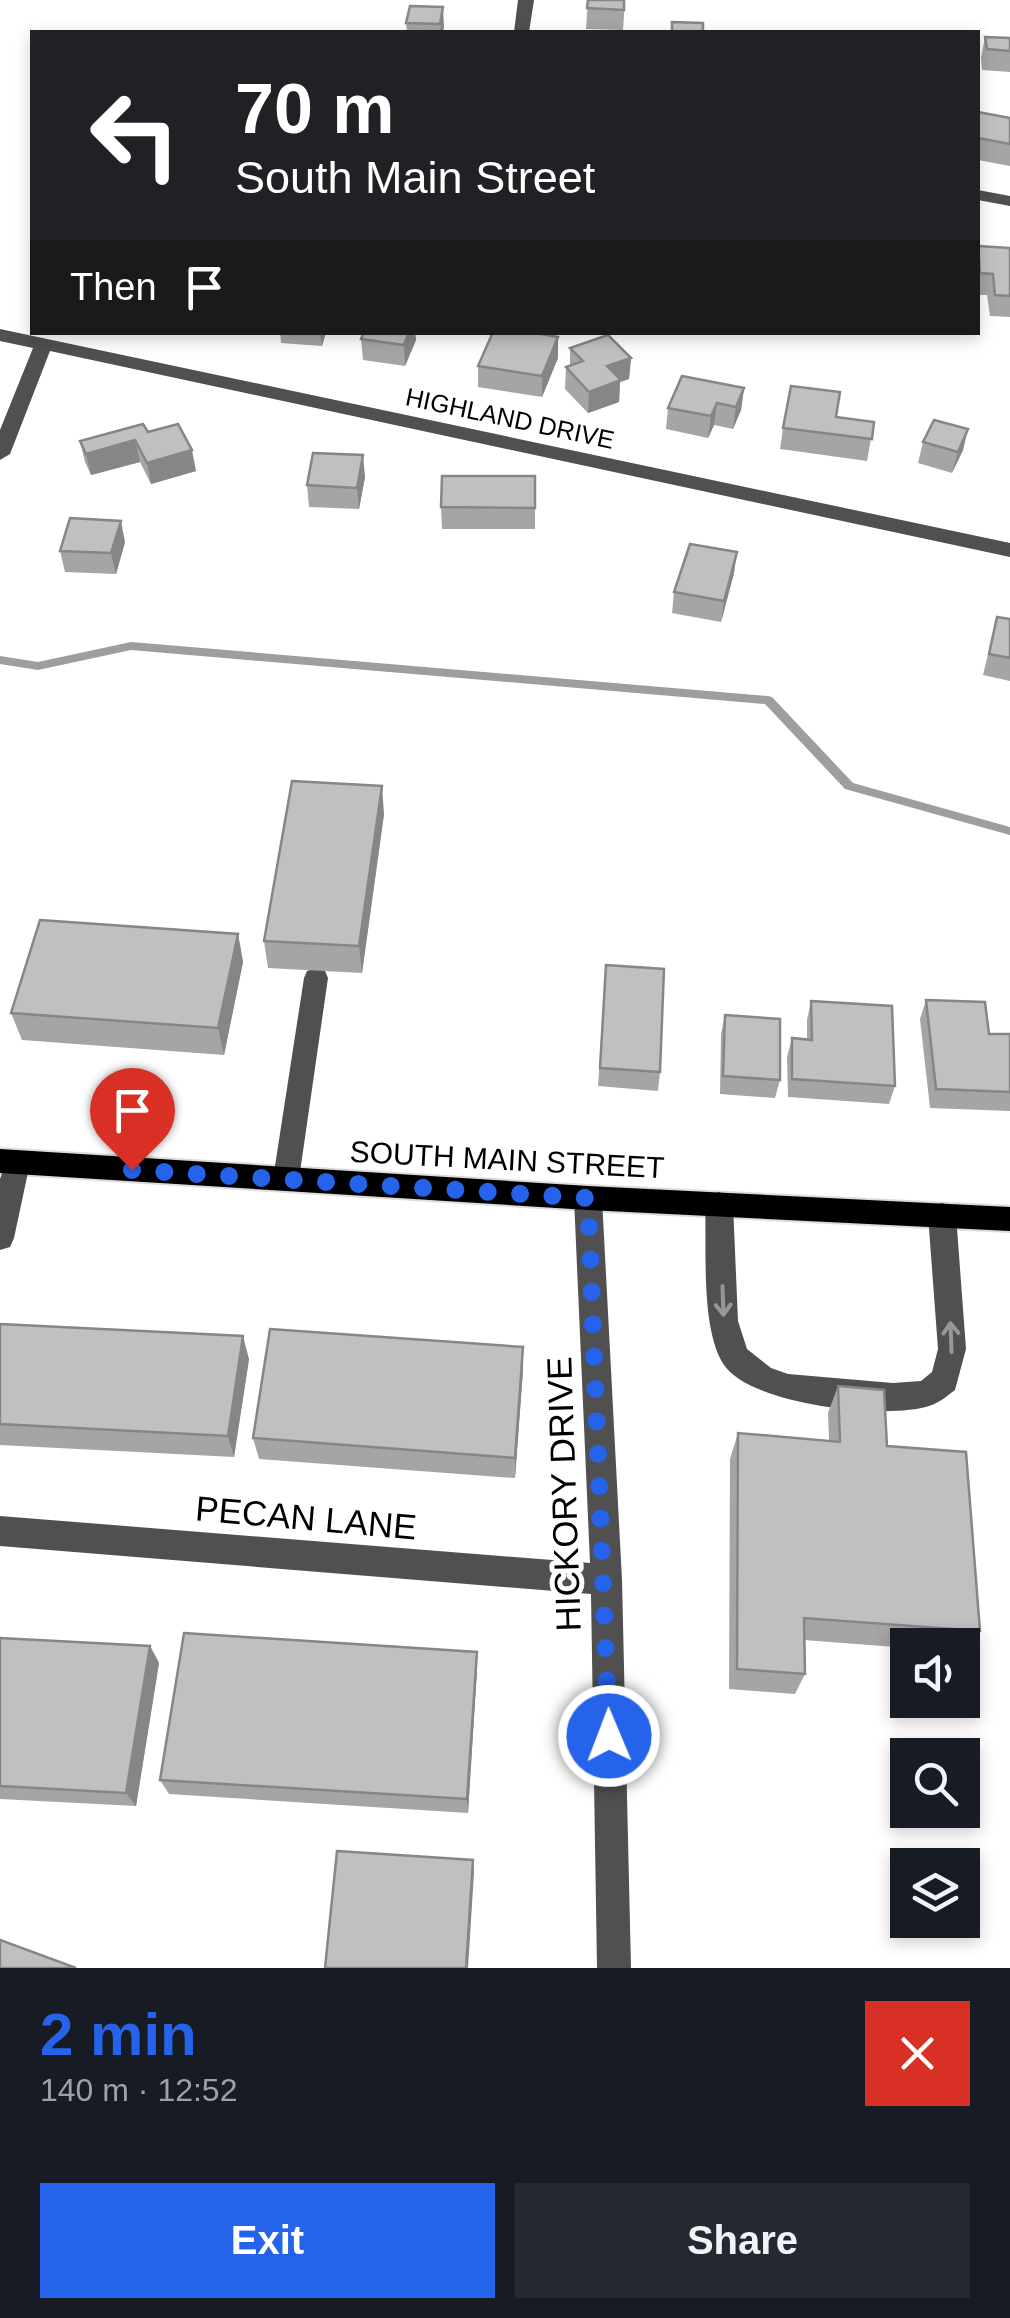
<!DOCTYPE html>
<meta charset="utf-8">
<style>
:root{--surface:#171b24;--page:#242831;--text:#f1f3f6;--muted:#9ea1a6;--accent:#2563eb}
body{margin:0;font-family:Arial,sans-serif;background:var(--page);color:var(--text);height:100vh;display:flex;flex-direction:column;font-size:38px;white-space:nowrap}
*{box-sizing:border-box;margin:0}
p{font-size:32px;color:var(--muted)}
.icon{flex:none;width:55px;height:55px;fill:none;stroke:currentColor;stroke-width:2;stroke-linecap:round;stroke-linejoin:round}
.map{position:relative;height:1968px;overflow:hidden}
.drawer{display:flex;flex-direction:column;background:var(--surface);flex:1}
.drawer>*{flex:none}
.guide{position:absolute;left:30px;top:30px;width:950px;height:305px;border-radius:0px;box-shadow:0 5px 15px #0003;background:#202124;color:#fff;overflow:hidden}
.tools{position:absolute;left:890px;top:1628px;display:grid;gap:20px}
.tools a{display:grid;place-items:center;width:90px;height:90px;border-radius:0px;background:var(--surface);box-shadow:0 5px 15px #0003;font-size:50px}
.pin{position:absolute;display:grid;place-items:center;width:85px;height:85px;color:#fff;margin:-102px -42px;border-radius:50% 50% 50% 0;rotate:-45deg;box-shadow:0 0 10px #0007}
.pin .icon{rotate:45deg}
.me{position:absolute;width:110px;margin:-55px;rotate:359deg;stroke-linejoin:round;filter:drop-shadow(0 0 8px #0008)}
.turn{display:flex;align-items:center;gap:35px;height:210px;padding:0 40px;font-size:45px}
.turn .icon{width:130px;height:130px;stroke-width:2.5}
.turn b{display:block;font-size:70px;line-height:85px}
.then{display:flex;align-items:center;height:95px;padding:0 40px;background:#0003;gap:20px;font-size:38px}
.round{display:grid;place-items:center;flex:none;width:105px;height:105px;border-radius:0px;background:var(--page)}
.headline{display:flex;align-items:center;justify-content:space-between;height:170px;padding:0 40px}
h1{font-size:60px;font-weight:700;line-height:75px;color:var(--accent)}
.cta{display:flex;gap:20px;margin-top:auto;padding:20px 40px}
.cta a{flex:1;height:115px;border-radius:0px;background:var(--accent);color:#fff;font-size:40px;font-weight:700;line-height:115px;text-align:center}
.cta a+a{background:var(--page);color:var(--text)}
.map>svg:first-child{display:block}
.lines{fill:none;stroke-linecap:round;stroke-linejoin:round}
.stream{fill:#9e9e9e;fill-rule:evenodd}
.major-casing{stroke:#dbdbdb;stroke-width:4}
.minor{fill:#505050;fill-rule:evenodd}
.major{fill:#000;fill-rule:evenodd}
.wall{fill:#a5a5a5}
.shaded-wall{fill:#868686}
.building{fill:#c0c0c0;stroke:#868686;stroke-width:2.5}
.oneway{stroke:#969696}
.route{stroke:#2563eb;stroke-width:18;stroke-dasharray:0 32.4}
.labels{text-anchor:middle;stroke-width:10;stroke-linejoin:round;paint-order:stroke}
.far-street-label{font-size:25px;fill:#000;stroke:#fff}
.street-label{font-size:30px;fill:#000;stroke:#fff}
.near-street-label{font-size:35px;fill:#000;stroke:#fff}
</style>
<div class="map">
<svg width="1010" height="1968" viewBox="0 0 1010 1968">
<rect width="100%" height="100%" fill="#fff"/>
<g class="lines">
<path class="stream" d="M131,642L768,696L772,697L853,783L1010,827V835L845,789L765,704L131,650L38,670L0,664V656L38,662Z"/>
<g class="major-casing">
<path id="major" d="M0,1149L588,1186L1010,1207V1231L588,1210L0,1173Z"/>
</g>
<g class="minor">
<path d="M518,0H534L529,32H514Z"/>
<path d="M978,190L1010,196V206L978,200Z"/>
<path d="M0,329L1010,543V557L50,351L10,454L0,460V430L33,348L0,341Z"/>
<path d="M316,968L325,971L328,978L299,1179L296,1187L286,1191L276,1187L273,1179L304,978L307,971Z"/>
<path d="M17,1151L26,1155L30,1163L14,1238L10,1247L0,1250V1179L8,1155Z"/>
<path d="M588,1186L598,1190L602,1198L622,1580L631,1968H597L591,1594L0,1546V1516L590,1563L574,1198L578,1190Z"/>
<path d="M719,1192L729,1196L733,1204L738,1321L747,1349L771,1368L788,1374L893,1383L921,1381L932,1372L938,1349L928,1215L932,1206L942,1203L952,1206L956,1215L966,1349L955,1390C947,1396 939,1403 929,1406C886,1420 751,1405 724,1365C700,1329 707,1247 705,1204L709,1196Z"/>
</g>
<use href="#major" class="major"/>
</g>
<g class="wall">
<path d="M588,0H625L623,30L586,29Z"/>
<path d="M443,7V32H407L406,23Z"/>
<path d="M985,37L1010,38V72L982,70L981,58Z"/>
<path d="M978,112L1010,118V166L978,160Z"/>
<path d="M978,246L1010,248V317L990,316L987,295H978Z"/>
<path d="M280,332H326L322,346L281,343Z"/>
<path d="M364,332H415L416,340L405,366L363,360L361,339Z"/>
<path d="M558,337V358L542,397L478,387V366Z"/>
<path d="M570,348L631,358L629,379L620,382L619,402L588,413L565,389L566,367L570,366Z"/>
<path d="M744,388L741,410L733,429L714,425L708,438L666,429L668,408Z"/>
<path d="M874,422L867,461L780,449L783,428Z"/>
<path d="M148,432L196,471L151,484L140,462L91,475L85,462L80,441Z"/>
<path d="M923,442L963,450L952,473L918,463Z"/>
<path d="M535,476V529H442L441,507Z"/>
<path d="M365,477L359,509L309,507L307,485Z"/>
<path d="M125,542L116,574L65,572L60,551Z"/>
<path d="M734,573L721,622L672,613L674,592Z"/>
<path d="M997,617L1010,619V681L983,675Z"/>
<path d="M384,814L362,973L268,968L264,941Z"/>
<path d="M238,934L243,962L224,1055L22,1040L11,1013Z"/>
<path d="M606,965L660,1072L658,1091L598,1086Z"/>
<path d="M926,1000L989,1034H1010V1111L930,1108L920,1019Z"/>
<path d="M811,1001L895,1086L889,1104L788,1097L787,1057L792,1038L807,1039V1020Z"/>
<path d="M725,1015L780,1080L775,1098L720,1094L721,1034Z"/>
<path d="M0,1324L249,1359L234,1457L0,1445Z"/>
<path d="M523,1370L515,1478L259,1459L253,1438Z"/>
<path d="M838,1386L887,1446L980,1631L964,1652H962V1645H908V1648L804,1640L805,1674L795,1694L729,1689L730,1459L738,1433L829,1441L828,1413Z"/>
<path d="M0,1638L150,1646L159,1663L136,1806L0,1799Z"/>
<path d="M477,1669L468,1813L169,1794L160,1780Z"/>
</g>
<g class="shaded-wall">
<path d="M443,7L444,27L443,32H440Z"/>
<path d="M320,332H326L322,346Z"/>
<path d="M409,332H415L416,340L405,366L404,345Z"/>
<path d="M558,337V358L542,397V376Z"/>
<path d="M631,358L629,379L620,382L619,402L588,413L589,392L607,366Z"/>
<path d="M744,388L741,410L733,429L736,407Z"/>
<path d="M717,403L714,425L708,438L711,416Z"/>
<path d="M968,429L963,450L952,473L958,452Z"/>
<path d="M135,440L140,462L91,475L86,454Z"/>
<path d="M192,450L196,471L151,484L147,463Z"/>
<path d="M363,455L365,477L359,509L357,488Z"/>
<path d="M121,521L125,542L116,574L111,553Z"/>
<path d="M737,552L734,573L721,622L724,601Z"/>
<path d="M382,786L384,814L362,973L359,946Z"/>
<path d="M238,934L243,962L224,1055L218,1028Z"/>
<path d="M243,1336L249,1359L234,1457L228,1436Z"/>
<path d="M523,1347V1370L515,1478V1458Z"/>
<path d="M150,1646L159,1663L136,1806L126,1793Z"/>
<path d="M477,1652V1669L468,1813L467,1799Z"/>
<path d="M473,1860L474,1872L468,1968H466Z"/>
</g>
<g class="building">
<path d="M588,0H624V10L587,8Z"/>
<path d="M410,6L443,7L440,24L406,23Z"/>
<path d="M672,22L703,23V32H672Z"/>
<path d="M985,37L1010,38V51L987,49Z"/>
<path d="M978,112L1010,118V144L978,138Z"/>
<path d="M978,246L1010,248V296L995,295L993,274L980,273Z"/>
<path d="M364,332H409L404,345L361,339Z"/>
<path d="M493,332H530L558,337L542,376L478,366Z"/>
<path d="M608,335L631,358L607,366L621,380L589,392L566,367L583,361L570,348Z"/>
<path d="M682,376L744,388L736,407L717,403L711,416L668,408Z"/>
<path d="M791,386L840,392L836,417L874,422L872,439L783,428Z"/>
<path d="M934,420L968,429L958,452L923,442Z"/>
<path d="M143,424L148,432L178,424L192,450L147,463L135,440L86,454L80,441Z"/>
<path d="M313,453L363,455L357,488L307,485Z"/>
<path d="M442,476H535V508L441,507Z"/>
<path d="M70,518L121,521L111,553L60,551Z"/>
<path d="M690,544L737,552L724,601L674,592Z"/>
<path d="M997,617L1010,619V658L989,654Z"/>
<path d="M292,781L382,786L359,946L264,941Z"/>
<path d="M40,920L238,934L218,1028L11,1013Z"/>
<path d="M606,965L664,969L660,1072L600,1068Z"/>
<path d="M926,1000L985,1002L989,1034H1010V1092L936,1089Z"/>
<path d="M811,1001L892,1006L895,1086L792,1079V1038L812,1040Z"/>
<path d="M725,1015L780,1019V1080L723,1076Z"/>
<path d="M0,1324L243,1336L228,1436L0,1424Z"/>
<path d="M270,1329L523,1347L515,1458L253,1438Z"/>
<path d="M838,1386L884,1390L887,1446L966,1452L980,1631L804,1618L805,1674L737,1669L738,1433L840,1442Z"/>
<path d="M184,1633L477,1652L467,1799L160,1780Z"/>
<path d="M0,1638L150,1646L126,1793L0,1786Z"/>
<path d="M337,1851L473,1860L466,1968H325Z"/>
<path d="M0,1940L76,1968H0Z"/>
</g>
<defs><path id="oneway-shaft" d="M-6 0H5M1.5-3L5.5 0L1.5 3" fill="none" stroke-width="1.6" stroke-linecap="round" stroke-linejoin="round" transform="scale(2.5)"/></defs>
<g class="oneway">
<use href="#oneway-shaft" transform="translate(723 1301) rotate(88)"/>
<use href="#oneway-shaft" transform="translate(951 1337) rotate(-92)"/>
</g>
<g class="lines">
<path class="route" d="M132,1170L588,1198L609,1736"/>
</g>
<g class="labels">
<g class="far-street-label">
<text transform="translate(510 418) rotate(12)" y="9">HIGHLAND DRIVE</text>
</g>
<g class="street-label">
<text transform="translate(507 1160) rotate(3)" y="10">SOUTH MAIN STREET</text>
</g>
<g class="near-street-label">
<text transform="translate(564 1494) rotate(-92)" y="12">HICKORY DRIVE</text>
<text transform="translate(306 1518) rotate(5)" y="12">PECAN LANE</text>
</g>
</g>
</svg>
<div class="tools">
<a><svg class="icon" aria-label="sound" viewBox="0 0 24 24"><path d="M4 9h4l5-4v14l-5-4H4zM17 9q2 3 0 6"/></svg></a>
<a><svg class="icon" aria-label="search" viewBox="0 0 24 24"><circle cx="10" cy="10" r="6"/><path d="M15 15l6 6"/></svg></a>
<a><svg class="icon" aria-label="layers" viewBox="0 0 24 24"><path d="M12 4l9 5-9 5-9-5zM3 14l9 5 9-5"/></svg></a>
</div>
<div class="pin" style="left:132px;top:1170px;background:#d93025"><svg class="icon" aria-label="arrive" viewBox="0 0 24 24"><path d="M6 21V4h12l-3 4 3 4H6"/></svg></div>
<svg class="me" style="left:609px;top:1736px" viewBox="-20 -20 40 40"><circle r="17" fill="#2563eb" stroke="#fff" stroke-width="3"/><path d="M0-11L8 9 0 5-8 9z" fill="#fff"/></svg>
<div class="guide">
<div class="turn"><svg class="icon" aria-label="left" viewBox="0 0 24 24"><path d="M17 20v-9H6M10 6l-5 5 5 5"/></svg><div><b>70 m</b>South Main Street</div></div>
<div class="then">Then<svg class="icon" aria-label="arrive" viewBox="0 0 24 24"><path d="M6 21V4h12l-3 4 3 4H6"/></svg></div>
</div>
</div>
<section class="drawer">
<div class="headline"><div><h1>2 min</h1><p>140 m · 12:52</p></div><a class="round" style="background:#d93025;color:#fff"><svg class="icon" aria-label="close" viewBox="0 0 24 24"><path d="M6 6l12 12M18 6L6 18"/></svg></a></div>
<div class="cta"><a>Exit</a><a>Share</a></div>
</section>
